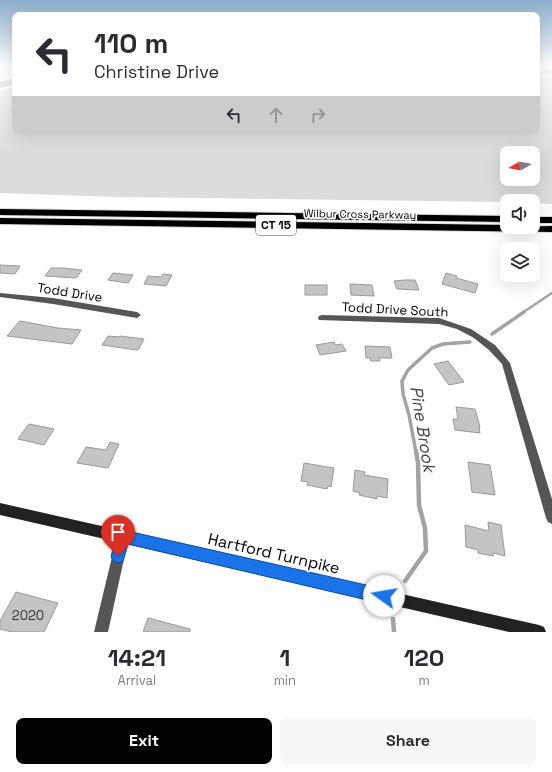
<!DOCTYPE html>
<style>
:root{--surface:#fff;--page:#f7f7f7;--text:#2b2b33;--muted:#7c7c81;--accent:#000}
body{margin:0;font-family:"Space Grotesk",sans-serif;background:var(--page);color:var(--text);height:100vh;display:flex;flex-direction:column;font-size:15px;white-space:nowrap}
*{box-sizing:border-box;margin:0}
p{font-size:13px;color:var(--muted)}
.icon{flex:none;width:22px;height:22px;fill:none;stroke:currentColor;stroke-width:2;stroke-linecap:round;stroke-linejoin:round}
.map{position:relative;height:632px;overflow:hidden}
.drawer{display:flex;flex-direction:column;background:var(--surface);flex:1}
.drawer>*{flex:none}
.guide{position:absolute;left:12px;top:12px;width:528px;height:122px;border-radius:8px;box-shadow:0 4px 16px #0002;background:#fff;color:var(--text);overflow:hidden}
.needle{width:26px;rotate:261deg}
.controls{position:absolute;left:500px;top:146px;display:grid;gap:8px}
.controls a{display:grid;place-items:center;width:40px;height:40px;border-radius:8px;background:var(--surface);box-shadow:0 4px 16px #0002;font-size:20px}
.pin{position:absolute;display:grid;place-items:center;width:34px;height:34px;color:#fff;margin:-41px -17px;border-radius:50% 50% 50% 0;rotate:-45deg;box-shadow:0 0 4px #0007}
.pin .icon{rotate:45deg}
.me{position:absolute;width:44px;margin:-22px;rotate:283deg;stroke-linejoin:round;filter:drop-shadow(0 0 3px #0008)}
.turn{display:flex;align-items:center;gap:14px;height:84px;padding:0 16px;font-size:18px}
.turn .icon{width:52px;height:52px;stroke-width:2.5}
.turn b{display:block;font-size:28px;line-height:34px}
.lanes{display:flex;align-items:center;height:38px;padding:0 16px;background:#0003;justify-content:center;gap:20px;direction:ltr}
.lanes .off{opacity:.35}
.eta{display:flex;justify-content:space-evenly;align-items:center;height:68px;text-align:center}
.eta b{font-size:24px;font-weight:700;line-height:28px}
.cta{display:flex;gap:8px;margin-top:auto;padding:8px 16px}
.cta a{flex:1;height:46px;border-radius:8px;background:var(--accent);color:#fff;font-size:16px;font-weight:700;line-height:46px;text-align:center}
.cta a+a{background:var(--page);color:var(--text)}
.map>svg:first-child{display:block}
.green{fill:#dcdcdc;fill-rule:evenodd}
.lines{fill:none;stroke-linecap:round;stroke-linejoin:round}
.stream-far2{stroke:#a3a3a3;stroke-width:2.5}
.stream-far1{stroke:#a3a3a3;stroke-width:3.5}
.stream{stroke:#a3a3a3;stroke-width:4.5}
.river{fill:#a3a3a3;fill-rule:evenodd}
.building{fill:#c4c4c4;stroke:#999}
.highway-casing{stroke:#dbdbdb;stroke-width:2}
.street{fill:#555;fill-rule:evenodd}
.secondary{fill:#222;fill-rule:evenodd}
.highway{fill:#000;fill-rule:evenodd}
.route{fill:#1a73e8;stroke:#114b97}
.labels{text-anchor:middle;stroke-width:3.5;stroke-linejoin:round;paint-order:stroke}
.far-street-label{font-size:11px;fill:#000;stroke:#fff}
.shield{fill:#fff;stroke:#4c4c4c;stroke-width:1}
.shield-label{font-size:12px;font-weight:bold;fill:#000}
.street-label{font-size:13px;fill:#000;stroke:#fff}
.near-number-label{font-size:13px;fill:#313131}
.near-street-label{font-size:16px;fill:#000;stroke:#fff}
.near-water-label{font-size:17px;font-style:italic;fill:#444;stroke:#fff}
</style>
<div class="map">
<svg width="552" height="632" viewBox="0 0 552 632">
<rect width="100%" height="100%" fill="#fff"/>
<path class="green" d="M537,66H552V204L533,203V201L507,202L118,197L0,193V91L15,87V131H537ZM507,153H533V179H507Z"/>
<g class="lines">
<path class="stream-far2" d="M522,313L552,293"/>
<g class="stream-far1">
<path d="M492,334L524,312"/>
<path d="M416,452L409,415L403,394L402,381L408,370L432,348L443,344L470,342"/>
</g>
<g class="stream">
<path d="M405,581L426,551L425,528L419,505L418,463L416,451"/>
<path d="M393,619L394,632"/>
</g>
<g class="river">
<path d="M537,67L552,68V74L537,73Z"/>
<path d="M15,78V84L0,88V82Z"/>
</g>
</g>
<g class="building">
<path d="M0,265L20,266L15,274L0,273Z"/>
<path d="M51,268H63L82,270L76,278L45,276Z"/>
<path d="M113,273L133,275L128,283L108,280Z"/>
<path d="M446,273L457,276L456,278L478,284L475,293L442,284Z"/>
<path d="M163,274L172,275L166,286L144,284L148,276L161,277Z"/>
<path d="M404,280H415L419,290L397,289L394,281Z"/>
<path d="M350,284L372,285L374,296L351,295Z"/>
<rect x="305" y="285" width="22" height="10"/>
<path d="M20,321L58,328L81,330L72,344L7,336Z"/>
<path d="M108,336L119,337L120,336L144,339L138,350H136L102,345Z"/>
<path d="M334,342L335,345L342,344L346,351L320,355L316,345Z"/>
<path d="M365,346L390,347L392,358H379L380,361H371L370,358H366Z"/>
<path d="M448,361L464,382L449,385L434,364Z"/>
<path d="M456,407L475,409L480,427H479L480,433L455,430L453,419H458Z"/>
<path d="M29,424L54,429L44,445L18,439Z"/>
<path d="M110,442L119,444L108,468L77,463L86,447L106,450Z"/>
<path d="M468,462L490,465L495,495L472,492Z"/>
<path d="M304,463L334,468L331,487L328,486L327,489L307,485L308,482L301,481Z"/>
<path d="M355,470L365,472L364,475L388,479L387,498L377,496V499L359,495L360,493L353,491Z"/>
<path d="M488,522L501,525L505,556L493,553V556L478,553V550L466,547L465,525L489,531Z"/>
<path d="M16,592L58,603L44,632H12L0,629V621Z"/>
<path d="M148,618L190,629V632H143Z"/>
</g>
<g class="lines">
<g class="highway-casing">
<g id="highway">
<path d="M0,209L507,216V222L0,215Z"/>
<rect x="533" y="217" width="19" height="6"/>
<path d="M0,218L507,225V227L552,226V232L0,224Z"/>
</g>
</g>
<g class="street">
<path d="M0,293L53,298L137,312L141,315L137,318L53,304L0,297Z"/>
<path d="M322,315L439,318L471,329L495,345L510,363L552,499V524L548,522L546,518L502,364L489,350L474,338L457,329L439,324L319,320L318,318L319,316Z"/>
<path d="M123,530L127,532L129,536L108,632H94L117,536L119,532Z"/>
</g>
<path class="secondary" d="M0,503L539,625L544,627L546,632H509L0,515Z"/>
<use href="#highway" class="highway"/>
</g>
<linearGradient id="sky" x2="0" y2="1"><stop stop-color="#8cadcc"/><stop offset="0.43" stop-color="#fff"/><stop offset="1" stop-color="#fff" stop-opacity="0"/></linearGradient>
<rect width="552" height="154" fill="url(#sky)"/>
<path class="route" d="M123,530L384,589L389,591L391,596L389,602L384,604L128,544L123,561L118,563L113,561L111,556L118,532Z"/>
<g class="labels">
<g class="far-street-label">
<text transform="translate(360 214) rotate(1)" y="4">Wilbur Cross Parkway</text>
</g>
<rect class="shield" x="256" y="215" width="40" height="20" rx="3"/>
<g class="shield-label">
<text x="276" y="229">CT 15</text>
</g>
<g class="street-label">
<text transform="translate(70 292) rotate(9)" y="5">Todd Drive</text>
<text transform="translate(395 309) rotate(3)" y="5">Todd Drive South</text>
</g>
<g class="near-number-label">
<text x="28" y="620">2020</text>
</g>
<g class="near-street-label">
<text transform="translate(274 553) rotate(13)" y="6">Hartford Turnpike</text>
</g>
<g class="near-water-label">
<text transform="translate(423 429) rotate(81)" y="6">Pine Brook</text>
</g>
</g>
</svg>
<div class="controls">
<a><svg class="needle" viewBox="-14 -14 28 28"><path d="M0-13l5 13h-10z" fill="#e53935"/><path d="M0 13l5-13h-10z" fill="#7c7c81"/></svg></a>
<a><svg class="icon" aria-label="sound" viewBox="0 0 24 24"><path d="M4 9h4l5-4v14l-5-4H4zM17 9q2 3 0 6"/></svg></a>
<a><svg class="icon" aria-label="layers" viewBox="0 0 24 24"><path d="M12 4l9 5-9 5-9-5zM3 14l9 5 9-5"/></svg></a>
</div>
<div class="pin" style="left:118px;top:556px;background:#d93025"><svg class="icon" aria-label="arrive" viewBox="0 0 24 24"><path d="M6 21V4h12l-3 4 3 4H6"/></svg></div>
<svg class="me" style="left:384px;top:596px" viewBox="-20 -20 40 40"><circle r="19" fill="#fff"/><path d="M0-13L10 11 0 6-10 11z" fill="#1a73e8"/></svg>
<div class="guide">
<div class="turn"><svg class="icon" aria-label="left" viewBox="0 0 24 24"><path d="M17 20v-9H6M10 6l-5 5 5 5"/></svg><div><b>110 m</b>Christine Drive</div></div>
<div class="lanes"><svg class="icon" aria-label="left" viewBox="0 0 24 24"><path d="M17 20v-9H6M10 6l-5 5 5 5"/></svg><svg class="icon off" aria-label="ahead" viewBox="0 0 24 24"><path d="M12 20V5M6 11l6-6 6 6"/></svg><svg class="icon off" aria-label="right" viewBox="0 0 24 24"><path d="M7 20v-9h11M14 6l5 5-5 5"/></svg></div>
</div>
</div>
<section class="drawer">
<div class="eta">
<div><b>14:21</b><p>Arrival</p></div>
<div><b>1</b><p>min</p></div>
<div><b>120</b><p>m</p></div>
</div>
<div class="cta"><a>Exit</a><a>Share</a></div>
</section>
